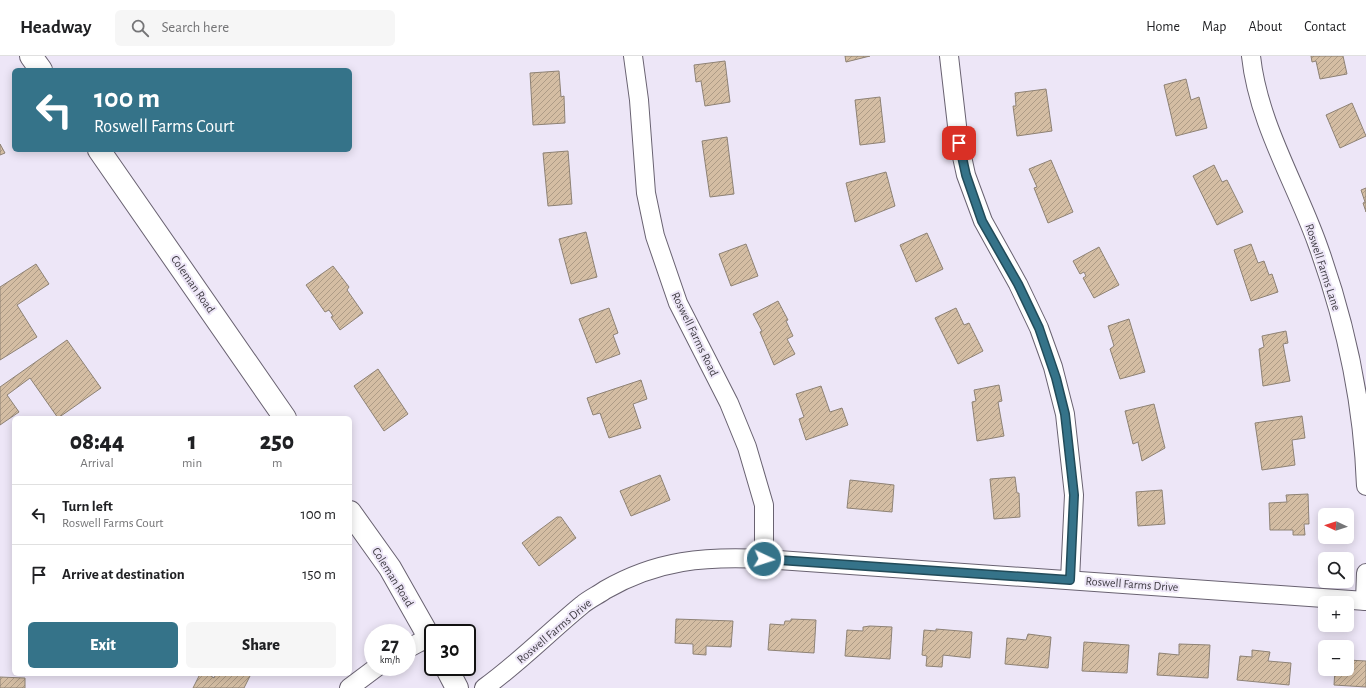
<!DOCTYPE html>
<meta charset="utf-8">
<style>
:root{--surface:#fff;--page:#f6f6f6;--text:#202124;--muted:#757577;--line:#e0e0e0;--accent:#357389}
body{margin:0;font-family:"Alegreya Sans",sans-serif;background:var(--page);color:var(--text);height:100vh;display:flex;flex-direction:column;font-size:15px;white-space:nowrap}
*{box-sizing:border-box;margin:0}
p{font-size:13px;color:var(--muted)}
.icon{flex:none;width:22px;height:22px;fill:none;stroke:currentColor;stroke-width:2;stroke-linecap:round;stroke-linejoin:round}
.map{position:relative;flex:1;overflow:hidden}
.details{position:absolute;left:12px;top:360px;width:340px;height:260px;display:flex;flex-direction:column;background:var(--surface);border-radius:6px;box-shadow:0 2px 10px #0003}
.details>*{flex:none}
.hud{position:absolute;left:12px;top:12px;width:340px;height:84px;border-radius:6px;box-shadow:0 2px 10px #0003;background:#357389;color:#fff;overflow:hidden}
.needle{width:26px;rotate:274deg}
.tools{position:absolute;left:1318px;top:452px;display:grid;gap:8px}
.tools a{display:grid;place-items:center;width:36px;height:36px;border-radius:6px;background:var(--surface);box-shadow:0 2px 10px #0003;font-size:20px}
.speed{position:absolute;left:364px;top:568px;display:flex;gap:8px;font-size:20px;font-weight:700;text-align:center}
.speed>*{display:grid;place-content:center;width:52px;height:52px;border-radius:50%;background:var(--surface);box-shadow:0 2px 10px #0003;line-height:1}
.speed small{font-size:10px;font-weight:400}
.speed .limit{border:2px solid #111;border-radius:6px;background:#fff;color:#111}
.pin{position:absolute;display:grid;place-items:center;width:34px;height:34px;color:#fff;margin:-17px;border-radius:8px;box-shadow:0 2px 6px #0006}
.me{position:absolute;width:44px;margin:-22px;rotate:94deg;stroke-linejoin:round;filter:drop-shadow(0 0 3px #0008)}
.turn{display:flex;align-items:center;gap:14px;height:84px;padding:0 16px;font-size:18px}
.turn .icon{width:52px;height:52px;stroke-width:2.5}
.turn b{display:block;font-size:28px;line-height:34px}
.eta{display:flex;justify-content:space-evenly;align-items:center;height:68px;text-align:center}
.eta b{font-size:24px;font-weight:800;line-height:28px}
.cta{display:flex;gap:8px;margin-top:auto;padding:8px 16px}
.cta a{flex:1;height:46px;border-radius:6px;background:var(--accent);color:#fff;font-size:16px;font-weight:800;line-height:46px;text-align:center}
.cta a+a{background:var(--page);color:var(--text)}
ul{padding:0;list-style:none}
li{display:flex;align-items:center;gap:12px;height:60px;padding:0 16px;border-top:1px solid var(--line)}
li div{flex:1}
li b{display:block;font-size:15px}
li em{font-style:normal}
header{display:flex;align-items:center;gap:24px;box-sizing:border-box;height:56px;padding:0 20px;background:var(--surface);border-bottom:1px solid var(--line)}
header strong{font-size:19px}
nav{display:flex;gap:22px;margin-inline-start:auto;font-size:14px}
.search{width:280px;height:36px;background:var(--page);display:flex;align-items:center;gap:10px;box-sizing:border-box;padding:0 14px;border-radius:6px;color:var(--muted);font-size:15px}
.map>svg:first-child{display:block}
.building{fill:url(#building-hatch);stroke:#8e8275}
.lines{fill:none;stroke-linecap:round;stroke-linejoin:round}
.minor-casing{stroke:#696271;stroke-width:20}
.tertiary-casing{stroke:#696271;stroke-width:24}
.minor{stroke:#fff;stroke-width:18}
.tertiary{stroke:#fff;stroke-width:22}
.route-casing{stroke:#224b59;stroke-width:10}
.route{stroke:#357389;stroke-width:7}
.labels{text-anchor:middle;stroke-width:4;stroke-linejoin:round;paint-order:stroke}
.street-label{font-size:12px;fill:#3e3b42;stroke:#ede6f7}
</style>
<header>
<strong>Headway</strong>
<div class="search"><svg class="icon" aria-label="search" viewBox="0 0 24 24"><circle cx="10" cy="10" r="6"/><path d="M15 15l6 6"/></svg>Search here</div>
<nav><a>Home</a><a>Map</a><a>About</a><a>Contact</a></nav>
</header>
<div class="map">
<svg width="1366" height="632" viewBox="0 0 1366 632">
<defs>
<pattern id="building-hatch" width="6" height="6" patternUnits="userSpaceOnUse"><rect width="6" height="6" fill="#d4bda3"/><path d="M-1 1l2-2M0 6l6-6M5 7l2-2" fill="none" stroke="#ad9b86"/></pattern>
</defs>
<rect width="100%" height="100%" fill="#ede6f7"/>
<g class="building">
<path d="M845,0H870L846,6Z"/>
<path d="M1311,0H1343L1347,18L1320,23L1316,5L1312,6Z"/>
<path d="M725,5L730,46L705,50L701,25L696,26L694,9Z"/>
<path d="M559,15L561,41L564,40L565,67L533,69L530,17Z"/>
<path d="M1186,23L1191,44L1199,41L1207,72L1176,80L1164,29Z"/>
<path d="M1046,33L1052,75L1017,80L1013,50H1016L1015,37Z"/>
<path d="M880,41L885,86L860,89L855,44Z"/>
<path d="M1352,47L1366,80L1340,92L1326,59Z"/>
<path d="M727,81L734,138L710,141L702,85Z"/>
<path d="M0,88L5,97L0,99Z"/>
<path d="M568,95L572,148L548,150L543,97Z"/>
<path d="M1051,104L1073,156L1048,167L1034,132L1037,131L1029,113Z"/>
<path d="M1214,109L1222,126L1227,124L1243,156L1217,169L1193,120Z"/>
<path d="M886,116L895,150L855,166L846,127Z"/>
<path d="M1366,132V156L1363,147L1365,146L1361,134Z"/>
<path d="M586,176L597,221L571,228L559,183Z"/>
<path d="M927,177L943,213L916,226L900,189Z"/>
<path d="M746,188L758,220L731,230L719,198Z"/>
<path d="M1251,188L1258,207L1264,205L1269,219L1272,218L1278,236L1251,245L1234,194Z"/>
<path d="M1099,191L1119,229L1094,242L1083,222L1086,220L1084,216L1080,218L1073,205Z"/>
<path d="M36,208L49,228L17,249L37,281L0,304V231Z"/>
<path d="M333,210L349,231L347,234L363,257L340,274L331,261L333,260L329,254L325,256L306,229Z"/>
<path d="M778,245L788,264L786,265L793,280L787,283L795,298L774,309L760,276L762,275L753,258Z"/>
<path d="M609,252L618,277L613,279L620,298L596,307L579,263Z"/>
<path d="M956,252L964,269L969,267L983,295L958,308L935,262Z"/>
<path d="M1129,263L1145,316L1120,323L1110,293L1114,290L1108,270Z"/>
<path d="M1286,275L1288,287L1283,288L1290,325L1263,330L1259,293L1264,291L1262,280Z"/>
<path d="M67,284L101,332L58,362L30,322L7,339L19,356L0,369V331Z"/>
<path d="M378,313L408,358L384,375L354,330Z"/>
<path d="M641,324L647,343L633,348L641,372L609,382L600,357L593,359L587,342Z"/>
<path d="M999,329L1002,345L998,346L1004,380L977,385L972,346L976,345L974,334Z"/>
<path d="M821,330L830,356L842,352L848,369L806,384L799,363L804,361L796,338Z"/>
<path d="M1154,348L1165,392L1142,405L1138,386L1133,388L1125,355Z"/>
<path d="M1302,360L1305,382L1292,384L1295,409L1262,414L1255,367Z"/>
<path d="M660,419L670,444L631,460L620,435Z"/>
<path d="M1015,421L1017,437H1019L1020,461L994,463L990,423Z"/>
<path d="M850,424L894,429L892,456L847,452Z"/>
<path d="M1162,434L1165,468L1138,470L1136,436Z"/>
<path d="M1308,438L1309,468H1304L1305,479H1293V474H1270L1269,447L1287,446L1286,439Z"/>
<path d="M557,461H561L576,482L539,510L522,487Z"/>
<path d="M676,563L733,565L731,591L706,590V599L693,598V588L675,587Z"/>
<path d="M791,563L816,564L814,597L768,594L770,568L784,569L785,565H791Z"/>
<path d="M870,570L892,571L890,603L845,600L847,574L863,575V571Z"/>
<path d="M936,573L972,576L970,602L943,599L942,611L926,610L927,600L922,599L924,574L936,575Z"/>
<path d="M1028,578L1051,581L1048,612L1005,608L1007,582L1026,584Z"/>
<path d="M1084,586L1129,589L1127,617L1082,615Z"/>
<path d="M1179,588L1210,589L1208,622L1157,619L1159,597L1179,599Z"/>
<path d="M1252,594L1270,596L1268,605L1291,607L1289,629L1237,624L1240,600L1252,601Z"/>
<path d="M1347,604L1366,605V631L1334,629L1335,613H1347Z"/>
<path d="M200,618H208L214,622L216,618H247L250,620L244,632H193Z"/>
<path d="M0,621L25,622V632H0Z"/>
</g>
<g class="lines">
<g class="minor-casing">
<g id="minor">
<path d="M633,0L639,44L646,137L655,180L678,247L729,347L747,391L764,449V503"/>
<path d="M949,0L959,87L966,119L983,165L1018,228L1039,272L1053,311L1065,358L1074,439L1070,524"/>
<path d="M1251,0C1258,66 1295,126 1317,187C1345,264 1363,348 1366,430"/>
<path d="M1365,545L1366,517"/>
<path d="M407,593L429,581"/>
<path d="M349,632L377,611"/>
<path d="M484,632C519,607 549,576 582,549C589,543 598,539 605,534C657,504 705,500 764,503L1366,545"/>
</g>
</g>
<g class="tertiary-casing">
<g id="tertiary">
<path d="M31,0L41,14"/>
<path d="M99,94L285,362"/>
<path d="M350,456L390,512L433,588"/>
<path d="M446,611L457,632"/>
</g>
</g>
<use href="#minor" class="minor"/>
<use href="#tertiary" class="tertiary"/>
</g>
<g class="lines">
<g class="route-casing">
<path id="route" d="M764,503L1070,524L1074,439L1065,358L1056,322L1039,272L1018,228L982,165L966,119L959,87"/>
</g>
<use href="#route" class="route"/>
</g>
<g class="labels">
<g class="street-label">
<text transform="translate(1323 211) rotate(72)" y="4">Roswell Farms Lane</text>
<text transform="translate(193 228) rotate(55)" y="4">Coleman Road</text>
<text transform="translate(695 278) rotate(64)" y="4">Roswell Farms Road</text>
<text transform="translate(393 521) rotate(58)" y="4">Coleman Road</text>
<text transform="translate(1132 528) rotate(4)" y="4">Roswell Farms Drive</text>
<text transform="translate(554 575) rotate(-40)" y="4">Roswell Farms Drive</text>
</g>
</g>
</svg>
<div class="tools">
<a><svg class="needle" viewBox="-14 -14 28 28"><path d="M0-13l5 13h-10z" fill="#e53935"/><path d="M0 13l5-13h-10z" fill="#757577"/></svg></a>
<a><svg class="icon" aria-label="search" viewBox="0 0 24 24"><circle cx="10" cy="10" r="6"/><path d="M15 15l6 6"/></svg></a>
<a>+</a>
<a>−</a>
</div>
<div class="speed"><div>27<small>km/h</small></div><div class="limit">30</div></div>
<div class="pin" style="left:959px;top:87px;background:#d93025"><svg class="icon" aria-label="arrive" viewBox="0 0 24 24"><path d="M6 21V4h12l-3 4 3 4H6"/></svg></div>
<svg class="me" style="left:764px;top:503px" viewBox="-20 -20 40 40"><circle r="17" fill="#357389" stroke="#fff" stroke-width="3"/><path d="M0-11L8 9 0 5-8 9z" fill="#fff"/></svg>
<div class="hud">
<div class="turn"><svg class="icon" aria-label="left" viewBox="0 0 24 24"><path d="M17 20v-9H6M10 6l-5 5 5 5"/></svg><div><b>100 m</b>Roswell Farms Court</div></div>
</div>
<section class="details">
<div class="eta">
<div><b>08:44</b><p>Arrival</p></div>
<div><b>1</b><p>min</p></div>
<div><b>250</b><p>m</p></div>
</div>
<ul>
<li><svg class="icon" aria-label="left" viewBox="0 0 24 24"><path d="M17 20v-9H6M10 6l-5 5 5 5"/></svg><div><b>Turn left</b><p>Roswell Farms Court</p></div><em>100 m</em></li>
<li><svg class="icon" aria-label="arrive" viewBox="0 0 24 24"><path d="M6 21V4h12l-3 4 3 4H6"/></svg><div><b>Arrive at destination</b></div><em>150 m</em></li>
</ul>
<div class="cta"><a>Exit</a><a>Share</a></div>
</section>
</div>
